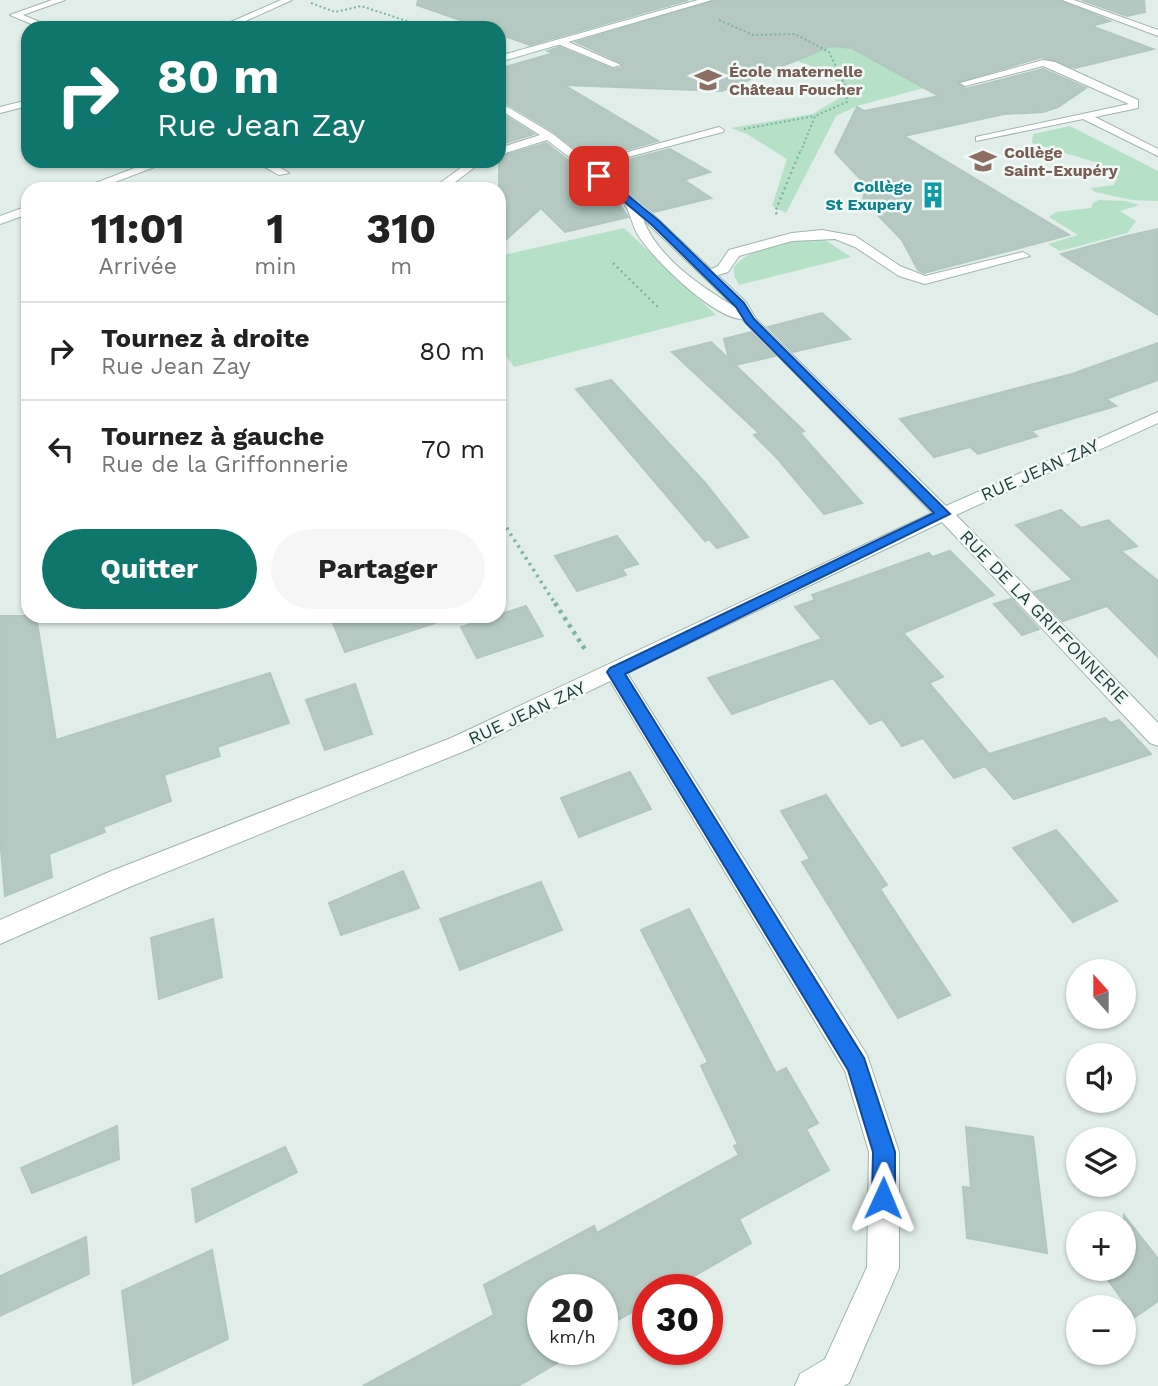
<!DOCTYPE html>
<html lang="fr">
<meta charset="utf-8">
<style>
:root{--surface:#fff;--page:#f6f6f6;--text:#222;--muted:#767676;--line:#e0e0e0;--accent:#0f766e}
body{margin:0;font-family:"Work Sans",sans-serif;background:var(--page);color:var(--text);height:100vh;display:flex;flex-direction:column;font-size:26px;white-space:nowrap}
*{box-sizing:border-box;margin:0}
p{font-size:23px;color:var(--muted)}
.icon{flex:none;width:38px;height:38px;fill:none;stroke:currentColor;stroke-width:2;stroke-linecap:round;stroke-linejoin:round}
.map{position:relative;flex:1;overflow:hidden}
.sheet{position:absolute;left:21px;top:182px;width:485px;height:441px;display:flex;flex-direction:column;background:var(--surface);border-radius:21px;box-shadow:0 2px 5px #0004}
.sheet>*{flex:none}
.top-card{position:absolute;left:21px;top:21px;width:485px;height:147px;border-radius:21px;box-shadow:0 2px 5px #0004;background:#0f766e;color:#fff;overflow:hidden}
.needle{width:46px;rotate:339deg}
.controls{position:absolute;left:1066px;top:959px;display:grid;gap:14px}
.controls a{display:grid;place-items:center;width:70px;height:70px;border-radius:50%;background:var(--surface);box-shadow:0 2px 5px #0004;font-size:35px}
.speed{position:absolute;left:527px;top:1274px;display:flex;gap:14px;font-size:35px;font-weight:700;text-align:center}
.speed>*{display:grid;place-content:center;width:91px;height:91px;border-radius:50%;background:var(--surface);box-shadow:0 2px 5px #0004;line-height:1}
.speed small{font-size:18px;font-weight:400}
.speed .limit{border:10px solid #d22;background:#fff;color:#111}
.pin{position:absolute;display:grid;place-items:center;width:60px;height:60px;color:#fff;margin:-30px;border-radius:14px;box-shadow:0 4px 10px #0006}
.me{position:absolute;width:77px;margin:-38px;rotate:1deg;stroke-linejoin:round;filter:drop-shadow(0 0 5px #0008)}
.turn{display:flex;align-items:center;gap:24px;height:147px;padding:0 21px;font-size:32px}
.turn .icon{width:91px;height:91px;stroke-width:2.5}
.turn b{display:block;font-size:49px;line-height:60px}
.eta{display:flex;justify-content:space-evenly;align-items:center;height:119px;text-align:center}
.eta b{font-size:42px;font-weight:700;line-height:49px}
.cta{display:flex;gap:14px;margin-top:auto;padding:14px 21px}
.cta a{flex:1;height:80px;border-radius:42px;background:var(--accent);color:#fff;font-size:28px;font-weight:700;line-height:80px;text-align:center}
.cta a+a{background:var(--page);color:var(--text)}
ul{padding:0;list-style:none}
li{display:flex;align-items:center;gap:21px;height:98px;padding:0 21px;border-top:2px solid var(--line)}
li div{flex:1}
li b{display:block;font-size:26px}
li em{font-style:normal}
.map>svg:first-child{display:block}
.green{fill:#b6e1c6}
.building{fill:#b5c8c2;stroke:#b2c7c0;stroke-width:2}
.lines{fill:none;stroke-linecap:round;stroke-linejoin:round}
.lane-casing{stroke:#a2b5b0;stroke-width:2}
.street-casing{stroke:#a2b5b0;stroke-width:2}
.secondary-casing{stroke:#9dbab2;stroke-width:2}
.path-far3{stroke:#7db4a8;stroke-width:2;stroke-dasharray:2 2.5;stroke-linecap:butt}
.path-far2{stroke:#7db4a8;stroke-width:2.5;stroke-dasharray:2 3.5;stroke-linecap:butt}
.path-far1{stroke:#7db4a8;stroke-width:3.5;stroke-dasharray:2.5 4.5;stroke-linecap:butt}
.path{stroke:#7db4a8;stroke-width:4.5;stroke-dasharray:3.5 5;stroke-linecap:butt}
.lane{fill:#fff;fill-rule:evenodd}
.street{fill:#fff;fill-rule:evenodd}
.secondary{fill:#fff;fill-rule:evenodd}
.route{fill:#1a73e8;stroke:#114b97;stroke-width:2}
.labels{text-anchor:middle;stroke-width:5;stroke-linejoin:round;paint-order:stroke}
.far-education-label{font-size:16px;font-weight:bold;fill:#785e54;stroke:#f1f9f6;text-anchor:start}
.far-culture-label{font-size:16px;font-weight:bold;fill:#0d838f;stroke:#f1f9f6;text-anchor:end}
.street-label{font-size:18px;fill:#1f3f3a;stroke:#f1f9f6}
</style>
<div class="map">
<svg width="1158" height="1386" viewBox="0 0 1158 1386">
<rect width="100%" height="100%" fill="#e0ede8"/>
<g class="green">
<path d="M742,0L942,83L857,106L836,116L786,213L772,206L787,159L747,134L731,128L813,114L841,97L837,83L828,72L750,44Z"/>
<path d="M1070,126L1158,171V201L1132,200L1095,192L1091,188L1114,185L1117,178L1095,162L1032,143L1033,134Z"/>
<path d="M1099,200L1126,201L1139,205L1120,211L1136,221L1127,233L1060,251L1048,244L1078,235L1049,217L1056,212L1091,208L1093,203Z"/>
<path d="M624,228L716,315L514,367L499,346V256Z"/>
<path d="M822,238L851,257L739,285L734,276V267C753,244 795,241 822,238Z"/>
</g>
<g class="building">
<path d="M418,0H688L530,45L499,34V28H483L417,5Z"/>
<path d="M715,0H1060L1110,21L1091,26L1153,49L1075,68L1042,57L958,82L966,89L1043,69L1086,88L1058,107L1043,112L1004,114L904,136L1069,235L924,273L918,270L902,240L863,200L866,185L835,152L857,107L864,111L939,96L852,48L831,46L722,91L564,85L658,141L589,160L554,132L499,99V69L554,53L548,51L559,47L612,69L622,68V63L576,42Z"/>
<path d="M1082,0H1144L1145,12L1127,16Z"/>
<path d="M499,112L534,134L499,145Z"/>
<path d="M546,143L613,195L628,217L565,232L541,208L499,246V157Z"/>
<path d="M670,149L710,172L684,180L711,198L654,212L599,167Z"/>
<path d="M1158,229V315L1061,254L1127,236Z"/>
<path d="M822,313L850,339L793,352L768,327Z"/>
<path d="M751,332L775,356L735,365L804,431L800,433L862,503L824,514L777,458L754,435L759,433L672,352L711,342L729,359L724,339Z"/>
<path d="M1158,343V380L1106,399L1116,406L1031,431L1037,436L978,454L970,447L934,457L900,419L1072,374Z"/>
<path d="M611,380L706,484L748,537L717,548L709,539L705,541L576,389Z"/>
<path d="M1061,510L1081,528L1108,520L1137,546L1121,551L1158,581V657L1107,606L1063,621L1034,592L1073,580L1016,525Z"/>
<path d="M617,536L638,564L622,569L626,575L577,591L555,556Z"/>
<path d="M950,551L994,595L903,633L943,677L929,683L989,754L1105,718L1110,723L1119,720L1151,754L1014,799L985,766L954,778L923,738L902,746L882,719L870,724L833,678L732,714L708,678L822,639L795,607L815,600L812,595L929,553L932,557Z"/>
<path d="M1011,599L1039,629L1022,635L994,604Z"/>
<path d="M526,606L543,636L477,658L461,627Z"/>
<path d="M0,616H36L56,740L270,673L289,723L217,747L220,756L164,775L171,801L103,827L105,832L49,854L52,877L5,896L0,838Z"/>
<path d="M330,616H434L435,623L345,652Z"/>
<path d="M355,684L372,734L325,750L306,700Z"/>
<path d="M630,772L651,809L579,837L561,798Z"/>
<path d="M826,795L887,885L880,889L950,995L898,1018L802,862L810,859L781,811Z"/>
<path d="M1056,830L1117,901L1073,922L1013,848Z"/>
<path d="M403,871L419,908L341,935L329,903Z"/>
<path d="M541,882L562,930L460,970L440,919Z"/>
<path d="M689,909L776,1073L786,1068L818,1123L806,1129L829,1170L739,1219L751,1243L670,1290H648V1303L602,1329V1290H542V1349H581L518,1386H363L494,1315L484,1285L594,1226L597,1233L739,1155L734,1146L738,1144L701,1066L708,1062L641,930Z"/>
<path d="M213,919L222,977L159,999L151,938Z"/>
<path d="M117,1126L119,1159L32,1193L21,1168Z"/>
<path d="M966,1127L1033,1137L1047,1253L967,1238L963,1187L971,1188Z"/>
<path d="M285,1147L297,1172L196,1222L192,1189Z"/>
<path d="M1124,1215L1158,1259V1301L1135,1317L1100,1269H1124Z"/>
<path d="M86,1237L89,1274L0,1316V1276Z"/>
<path d="M212,1250L228,1339L133,1384L122,1291Z"/>
</g>
<g class="lines">
<g class="lane-casing">
<g id="lane">
<path d="M558,40H564L621,65L613,67L558,44Z"/>
<path d="M1043,60L1055,62L1138,100V108L1095,117L1158,149V156L1083,119L976,141V137L980,136L1129,104L1043,66L965,86L960,83Z"/>
<path d="M719,127L724,130L723,132L586,168L580,165Z"/>
<path d="M254,161H269L289,173L279,175Z"/>
<path d="M822,230L855,236L900,266L925,276L1023,252L1030,256L925,284L899,276L855,247L835,239L792,241L739,256L728,272L708,278L701,274L718,266L729,250L792,233Z"/>
</g>
</g>
<g class="street-casing">
<g id="street">
<path d="M52,0H65L23,15L54,28H41L10,15Z"/>
<path d="M281,0H292L230,28H217Z"/>
<path d="M1062,0H1074L1158,30V36Z"/>
<path d="M28,100V106L0,113V107Z"/>
<path d="M499,102L553,134L646,208L746,302L756,319L946,506L1158,412V423L956,515L1158,723V746L1150,743L942,522L627,673L867,1055L899,1152V1268L849,1383L843,1386H795L800,1374L825,1359L867,1267L869,1152L845,1071L610,681L467,750L127,888L0,944V920L109,872L451,738L932,513L742,319C713,318 653,259 638,235C632,225 629,208 623,202C602,179 572,160 547,140L499,155V148L540,135L499,109ZM643,219L735,307C700,286 658,258 643,219Z"/>
<path d="M470,161H483L446,189H432Z"/>
</g>
</g>
<g class="secondary-casing">
<g id="secondary">
<path d="M698,0H712L499,62V56Z"/>
<path d="M153,161H170L97,189H80Z"/>
<path d="M28,206V214L0,224V216Z"/>
</g>
</g>
<g class="path-far3">
<path d="M311,3L335,12L361,6L416,24L418,28"/>
<path d="M719,20L753,35L795,34L829,52L845,85L847,102L815,116L801,151"/>
<path d="M744,129L815,116"/>
</g>
<g class="path-far2">
<path d="M777,214L775,212L801,149"/>
<path d="M613,263L659,308"/>
</g>
<path class="path-far1" d="M499,516L556,605"/>
<path class="path" d="M555,603L586,651"/>
<use href="#lane" class="lane"/>
<use href="#street" class="street"/>
<use href="#secondary" class="secondary"/>
</g>
<path class="route" d="M596,174H602L659,221L744,303L754,319L950,514L625,674L864,1058L895,1152V1198L891,1206L883,1210L875,1206L872,1198L873,1152L848,1070L607,672L610,668L934,513L746,323L736,307L652,225L596,178Z"/>
<defs>
<g id="school-bare" transform="scale(2.1)"><path d="M0-5L7-2L0 1L-7-2ZM-4 1L0 2.5L4 1V4Q0 6-4 4Z" fill="#8d6e63" stroke="#f1f9f6" stroke-width="2.5" paint-order="stroke"/></g>
<g id="building-bare" transform="scale(2.1)"><path d="M-4-6H4V6H1V3H-1V6H-4ZM-2.5-4.3h1.7v1.8h-1.7ZM.8-4.3h1.7v1.8H.8ZM-2.5-1h1.7V.8h-1.7ZM.8-1h1.7V.8H.8Z" fill="#0f9aa8" stroke="#f1f9f6" stroke-width="2.5" paint-order="stroke"/></g>
</defs>
<g fill-rule="evenodd">
<use href="#school-bare" x="708" y="80"/>
<use href="#school-bare" x="983" y="161"/>
<use href="#building-bare" x="933" y="195"/>
</g>
<g class="labels">
<g class="far-education-label">
<text x="729" y="77">École maternelle<tspan x="729" dy="18">Château Foucher</tspan></text>
<text x="1004" y="158">Collège<tspan x="1004" dy="18">Saint-Exupéry</tspan></text>
</g>
<g class="far-culture-label">
<text x="912" y="192">Collège<tspan x="912" dy="18">St Exupery</tspan></text>
</g>
<g class="street-label">
<text transform="translate(1040 470) rotate(-24)" y="6">RUE JEAN ZAY</text>
<text transform="translate(1044 617) rotate(46)" y="6">RUE DE LA GRIFFONNERIE</text>
<text transform="translate(527 713) rotate(-25)" y="6">RUE JEAN ZAY</text>
</g>
</g>
</svg>
<div class="controls">
<a><svg class="needle" viewBox="-14 -14 28 28"><path d="M0-13l5 13h-10z" fill="#e53935"/><path d="M0 13l5-13h-10z" fill="#767676"/></svg></a>
<a><svg class="icon" aria-label="sound" viewBox="0 0 24 24"><path d="M4 9h4l5-4v14l-5-4H4zM17 9q2 3 0 6"/></svg></a>
<a><svg class="icon" aria-label="layers" viewBox="0 0 24 24"><path d="M12 4l9 5-9 5-9-5zM3 14l9 5 9-5"/></svg></a>
<a>+</a>
<a>−</a>
</div>
<div class="speed"><div>20<small>km/h</small></div><div class="limit">30</div></div>
<div class="pin" style="left:599px;top:176px;background:#d93025"><svg class="icon" aria-label="arrive" viewBox="0 0 24 24"><path d="M6 21V4h12l-3 4 3 4H6"/></svg></div>
<svg class="me" style="left:883px;top:1198px" viewBox="-20 -20 40 40"><path d="M0-17L14 15 0 8-14 15z" fill="#1a73e8" stroke="#fff" stroke-width="4"/></svg>
<div class="top-card">
<div class="turn"><svg class="icon" aria-label="right" viewBox="0 0 24 24"><path d="M7 20v-9h11M14 6l5 5-5 5"/></svg><div><b>80 m</b>Rue Jean Zay</div></div>
</div>
<section class="sheet">
<div class="eta">
<div><b>11:01</b><p>Arrivée</p></div>
<div><b>1</b><p>min</p></div>
<div><b>310</b><p>m</p></div>
</div>
<ul>
<li><svg class="icon" aria-label="right" viewBox="0 0 24 24"><path d="M7 20v-9h11M14 6l5 5-5 5"/></svg><div><b>Tournez à droite</b><p>Rue Jean Zay</p></div><em>80 m</em></li>
<li><svg class="icon" aria-label="left" viewBox="0 0 24 24"><path d="M17 20v-9H6M10 6l-5 5 5 5"/></svg><div><b>Tournez à gauche</b><p>Rue de la Griffonnerie</p></div><em>70 m</em></li>
</ul>
<div class="cta"><a>Quitter</a><a>Partager</a></div>
</section>
</div>
